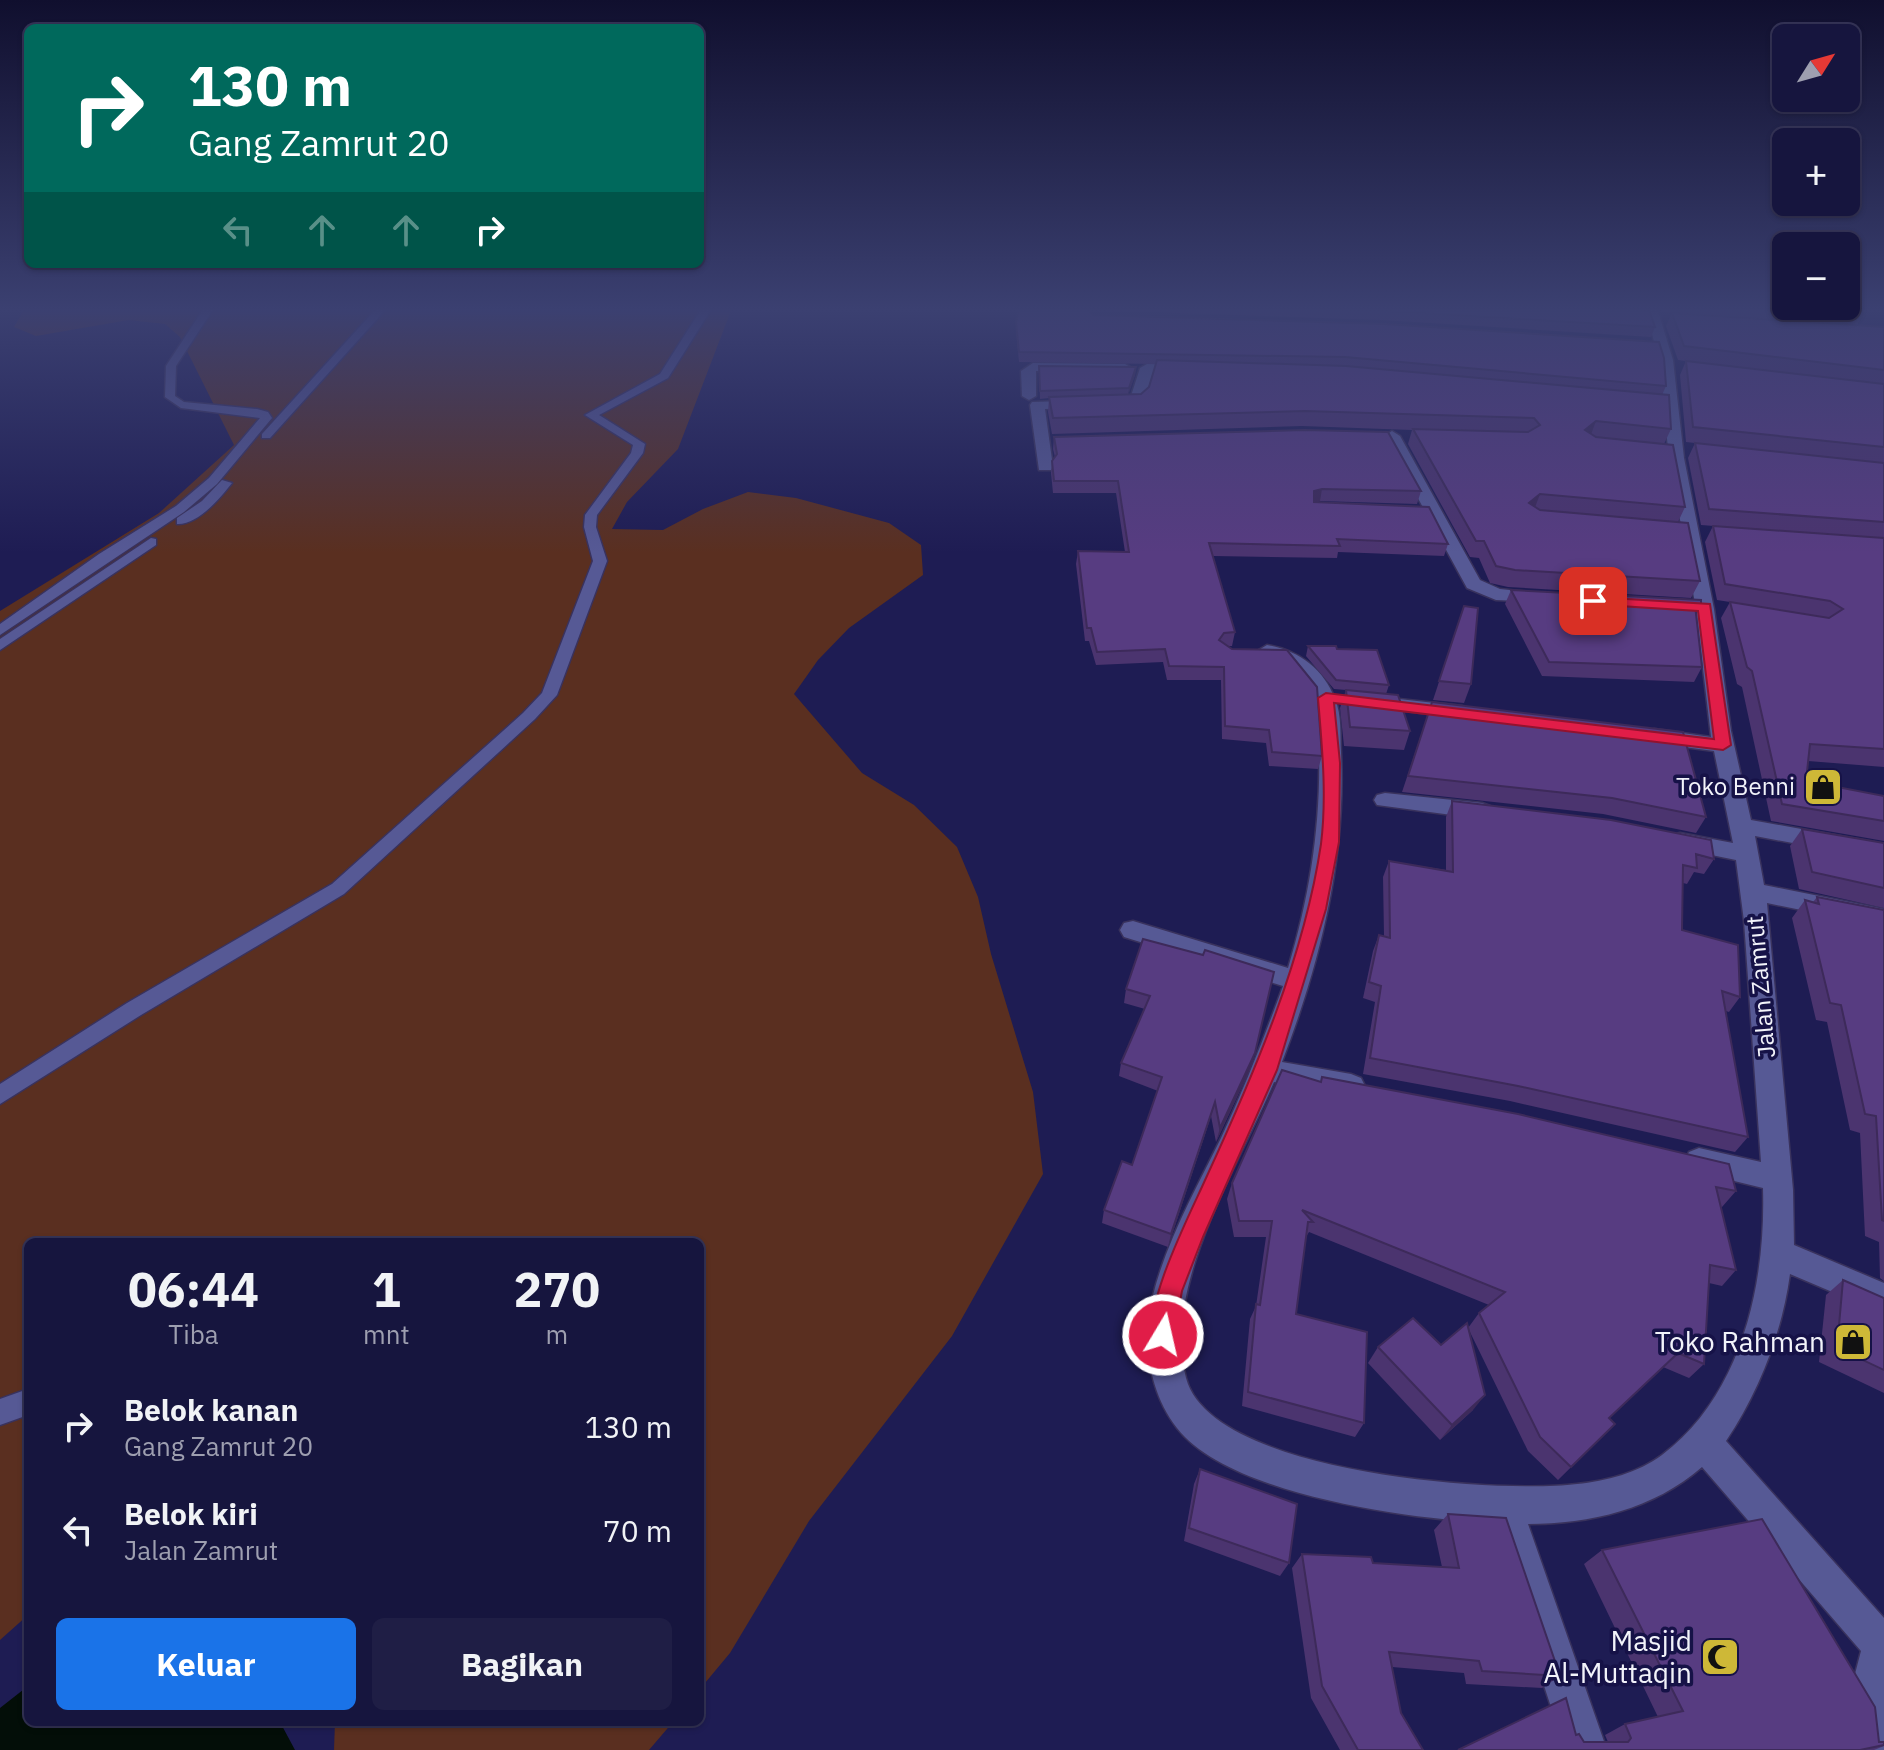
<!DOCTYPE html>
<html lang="id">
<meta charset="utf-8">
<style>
:root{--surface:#16153e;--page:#1f1e45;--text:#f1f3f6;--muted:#9e9fb0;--line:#353458;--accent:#1a73e8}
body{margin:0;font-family:"IBM Plex Sans",sans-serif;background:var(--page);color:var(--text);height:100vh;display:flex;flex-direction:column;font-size:30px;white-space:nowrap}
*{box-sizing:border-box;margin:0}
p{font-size:26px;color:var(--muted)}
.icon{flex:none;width:44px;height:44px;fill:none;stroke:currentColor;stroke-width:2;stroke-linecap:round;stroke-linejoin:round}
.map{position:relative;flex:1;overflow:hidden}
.details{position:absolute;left:24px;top:1238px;width:680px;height:488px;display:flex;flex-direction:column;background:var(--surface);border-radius:12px;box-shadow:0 2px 6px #0004,0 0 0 2px var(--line)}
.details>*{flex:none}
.banner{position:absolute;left:24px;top:24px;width:680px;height:244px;border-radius:12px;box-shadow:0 2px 6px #0004,0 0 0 2px var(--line);background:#00695c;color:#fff;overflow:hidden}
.needle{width:52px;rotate:53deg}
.tools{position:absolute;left:1772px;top:24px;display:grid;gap:16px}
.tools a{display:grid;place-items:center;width:88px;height:88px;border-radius:12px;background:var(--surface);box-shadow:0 2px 6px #0004,0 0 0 2px var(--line);font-size:40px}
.pin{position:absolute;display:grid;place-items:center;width:68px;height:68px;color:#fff;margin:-34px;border-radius:16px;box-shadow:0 4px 12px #0006}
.me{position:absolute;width:88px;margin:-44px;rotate:9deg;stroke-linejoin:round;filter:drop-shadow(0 0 6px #0008)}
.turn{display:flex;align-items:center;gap:28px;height:168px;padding:0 32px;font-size:36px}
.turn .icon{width:104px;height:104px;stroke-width:2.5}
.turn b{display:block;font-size:56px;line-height:68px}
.lanes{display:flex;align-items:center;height:76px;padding:0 32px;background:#0003;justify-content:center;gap:40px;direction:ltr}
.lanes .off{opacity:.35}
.eta{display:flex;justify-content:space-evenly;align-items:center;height:136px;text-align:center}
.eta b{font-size:48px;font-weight:700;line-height:56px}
.button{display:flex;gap:16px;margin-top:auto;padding:16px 32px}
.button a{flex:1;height:92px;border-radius:12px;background:var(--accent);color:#fff;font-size:32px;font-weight:700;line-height:92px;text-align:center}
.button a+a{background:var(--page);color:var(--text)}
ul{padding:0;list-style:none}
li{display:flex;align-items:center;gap:24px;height:104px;padding:0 32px}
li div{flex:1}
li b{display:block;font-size:30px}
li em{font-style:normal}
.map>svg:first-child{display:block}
.green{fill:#5a2f20}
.water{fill:#030e08}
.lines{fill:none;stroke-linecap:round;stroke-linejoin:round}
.service-casing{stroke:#39325d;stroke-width:3}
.minor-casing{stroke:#39325d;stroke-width:3}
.service{fill:#565995;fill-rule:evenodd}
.minor{fill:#565995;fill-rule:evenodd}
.wall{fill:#4b346f}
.shaded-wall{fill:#3d2a5a}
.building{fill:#573c81;stroke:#3d2a5a;stroke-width:2}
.route{fill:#e11d48;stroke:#92132f;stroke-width:2}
.labels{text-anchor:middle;stroke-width:7;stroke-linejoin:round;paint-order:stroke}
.poi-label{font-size:24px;fill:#f2f3fa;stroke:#161247;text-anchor:end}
.street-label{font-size:24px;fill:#f2f3fa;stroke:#161247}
.near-poi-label{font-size:28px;fill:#f2f3fa;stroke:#161247;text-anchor:end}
</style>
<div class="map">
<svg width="1884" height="1750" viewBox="0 0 1884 1750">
<rect width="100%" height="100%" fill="#1e1c53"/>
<g class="green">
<path d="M25,308H732L678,449L627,502L612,529L663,530L703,509L748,492L796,498L889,523L921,545L923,575L849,628L818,660L794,694L862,773L914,805L957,847L978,897L991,954L1033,1092L1043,1174L952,1336L809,1521L730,1653L700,1689V1242H28V1615L0,1640V611L159,513L234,445L180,337L165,324L129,320L36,336L14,327Z"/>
<path d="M335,1722H673L649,1750H334Z"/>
</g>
<path class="water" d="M28,1686V1722H280L295,1750H0V1708Z"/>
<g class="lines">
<g class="service-casing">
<g id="service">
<path d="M204,308H214L176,366L175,396L184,402L257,409L268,412L272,418L217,484L184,512L0,635V624L99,554L176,506L209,478L260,418L181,408L165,397L166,366Z"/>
<path d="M377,308H387L270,438H262V434Z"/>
<path d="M702,308H712L668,378L599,415L645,444L643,453L597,515L596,527L607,561L557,695L535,719L344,894L141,1015L0,1104V1084L127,1003L332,884L523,713L542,693L593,561L584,527L585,515L631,453L633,445L585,415L660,374Z"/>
<path d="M222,480L232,483C220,498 198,525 177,524V518L202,501Z"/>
<path d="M151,538L156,539V545L0,650V639Z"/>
<path d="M28,1389V1415L0,1425V1399Z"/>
</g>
</g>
<g class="minor-casing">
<g id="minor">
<path d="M1645,308H1657L1673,360L1684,458L1714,609L1731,731L1751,820L1884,844V860L1755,836L1764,885L1884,909V927L1767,903L1793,1190L1794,1245L1884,1283V1314L1790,1274C1782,1333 1759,1392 1726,1441L1884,1618V1750H1853L1849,1697L1861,1651L1702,1467C1654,1509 1590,1524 1528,1524L1607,1750H1565L1491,1523C1410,1519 1229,1495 1177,1428C1148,1391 1142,1339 1153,1295C1167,1240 1196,1189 1221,1138C1244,1089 1264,1038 1283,986L1124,937L1120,930L1124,923L1133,921L1288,968C1310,896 1321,824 1319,749C1318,733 1320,714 1315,699C1306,674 1284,661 1260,655L1257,651L1267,645C1298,650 1324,669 1335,699C1342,715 1340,736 1341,753C1346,860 1320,963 1282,1062L1351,1074L1361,1078L1365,1086L1361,1094L1351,1098L1274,1082C1238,1167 1162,1285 1186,1378C1211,1474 1497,1494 1577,1484C1606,1481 1638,1473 1662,1455C1742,1395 1766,1283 1763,1188L1689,1170L1684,1161L1689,1152L1699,1148L1761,1162L1744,921L1736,860L1672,847L1668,841L1672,835L1680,833L1733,843L1714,751L1654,743L1643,736L1654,729L1711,737L1696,609L1669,458L1659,360Z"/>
<path d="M1033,363L1125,364L1132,368L1125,372L1036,371V396L1029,400L1022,396L1021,371Z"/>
<path d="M1147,364L1187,365L1194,369L1187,373L1153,372L1144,401L1139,406L1045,409L1053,467L1051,470H1039L1030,405L1032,402L1130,399L1140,368Z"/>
<path d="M1392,431L1400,436L1480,580L1500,589L1546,594L1548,598L1546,602L1496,600L1467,588L1384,436Z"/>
<path d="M1372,696L1462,706L1472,712L1462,718L1365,706L1362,702Z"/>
<path d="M1385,793L1482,803L1490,806L1493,811L1490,816L1482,819L1377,805L1374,800L1377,795Z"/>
</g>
</g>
<use href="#service" class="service"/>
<use href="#minor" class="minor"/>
</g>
<g class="wall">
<path d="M1019,308H1622L1655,327L1651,337L1382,320L1092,310L1090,312L1093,315L1666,386L1662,395L1671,429L1664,444L1685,507L1678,522L1700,581L1691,598L1508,587L1490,583L1479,558L1470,557L1408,444L1412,430L1302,426L1052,434L1048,412L1049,398L1040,399L1039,366L1136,367L1135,375L1128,394H1141L1149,387L1156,364L1019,362L1016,331V322Z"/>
<path d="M1659,308H1858L1862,316L1857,325L1884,327V767L1808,761L1806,781L1884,796V841L1771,821L1742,687L1737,684L1721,618L1730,602L1717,600L1705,542L1713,526L1777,531L1701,525L1688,458L1695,443L1739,448L1686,442L1680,375L1686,361L1678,360L1666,326L1672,313L1662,312Z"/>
<path d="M1054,437L1421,491L1417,504L1320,501L1317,502L1448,544L1444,556L1338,552L1337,558L1213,556L1235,632L1232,646H1227L1322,756L1318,769L1269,766L1266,743L1222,739L1221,680H1167L1163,662L1096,665L1089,641H1085L1076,564L1078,551L1125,552L1116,493H1053L1051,473L1052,461L1055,457L1053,449Z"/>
<path d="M1511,590L1701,604L1696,615L1702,667L1694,682L1542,676L1505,604Z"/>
<path d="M1464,606L1471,684L1464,703L1433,700Z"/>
<path d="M1308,646L1337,649L1389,685L1386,694L1410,731L1404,750L1344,746L1340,708L1346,690L1334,689L1306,656Z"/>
<path d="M1432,702L1706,817L1696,833L1603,814L1402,792Z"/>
<path d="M1452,801L1714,859L1704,874L1694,872L1687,884L1683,883L1682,930L1740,997L1729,1012L1726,1011L1748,1137L1735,1152L1510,1101L1363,1074L1375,1002L1363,998L1373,951L1379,935L1384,936L1383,877L1389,861L1446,870V817Z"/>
<path d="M1802,829L1884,843V908L1799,889L1790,846Z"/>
<path d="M1817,897L1884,910V1281L1880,1278L1879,1242L1865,1236L1860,1133L1850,1130L1827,1022L1816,1020L1792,918L1805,900L1813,902Z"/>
<path d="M1143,939L1255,1053L1251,1067L1216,1142L1211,1116L1168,1247L1102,1223L1104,1210L1132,1165L1158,1091L1119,1076L1121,1063L1145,1009L1124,1003L1126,989Z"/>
<path d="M1320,1082L1736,1191L1722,1207H1721L1736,1270L1722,1286L1709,1283L1704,1364L1689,1378L1663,1367L1609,1418L1615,1424L1558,1480L1528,1451L1468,1328L1479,1313L1489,1305L1309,1232L1306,1237L1296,1314L1364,1423L1355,1437L1242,1406L1250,1319L1256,1306L1266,1237H1234L1227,1199L1232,1183Z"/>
<path d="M1843,1280L1884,1298V1393L1819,1362L1826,1295Z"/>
<path d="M1441,1345L1473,1410L1440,1440L1368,1363L1378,1347Z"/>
<path d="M1200,1469L1289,1563L1280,1576L1184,1541L1194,1484Z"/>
<path d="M1448,1514L1560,1676L1542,1688L1466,1684L1464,1673L1392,1667L1401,1713L1423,1750H1340L1311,1698L1292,1568L1302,1554L1373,1563L1442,1567L1434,1530Z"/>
<path d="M1602,1550L1879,1742H1884V1746L1874,1750H1458L1576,1735L1584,1742H1608L1605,1735L1625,1724L1658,1717L1584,1564Z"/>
</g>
<g class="shaded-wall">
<path d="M1136,367L1135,375L1128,396L1129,388Z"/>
<path d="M1596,421L1590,437L1585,430Z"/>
<path d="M1322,489L1320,501L1311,504L1314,491Z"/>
<path d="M1540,494L1534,510L1529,503Z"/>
<path d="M1701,604L1694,619L1695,605Z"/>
<path d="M1255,1053L1251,1067L1216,1142L1220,1128Z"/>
<path d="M1215,1102L1211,1116L1168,1247L1171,1234Z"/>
<path d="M1485,1395L1473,1410L1440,1440L1452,1425Z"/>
</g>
<g class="building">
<path d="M1019,308H1085L1093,315L1384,324L1659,342L1664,358L1666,386L1345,357L1019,352L1016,322Z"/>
<path d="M1309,308H1622L1649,310L1655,327L1385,311Z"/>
<path d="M1746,308H1858L1862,316Z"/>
<path d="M1672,313L1884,327V370L1684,346Z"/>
<path d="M1157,360L1346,366L1669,395L1671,429L1596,421L1585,430L1596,437L1673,445L1685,507L1540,494L1529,503L1540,510L1688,523L1700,581L1515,570L1496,566L1484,541H1476L1413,429L1528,432L1540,425L1534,418L1305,411L1053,418L1049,397L1141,394L1149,387Z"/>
<path d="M1686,361L1884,384V447L1693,427Z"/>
<path d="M1039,366L1136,367L1129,388L1040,391Z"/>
<path d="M1305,430L1388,432L1421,491L1322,489L1314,491V502L1429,507L1448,544L1337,539L1340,546L1209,543L1235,632L1224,633L1219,640L1232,649L1287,650L1317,687L1322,756L1272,752L1269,730L1225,726L1224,667L1169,666L1165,649L1097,652L1091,628H1087L1078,551L1129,552L1118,481H1054L1052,461L1057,454L1054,437Z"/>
<path d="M1695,443L1884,463V522L1709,509Z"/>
<path d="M1713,526L1884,538V749L1810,744L1806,781L1884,796V821L1782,804L1752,671L1747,667L1730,602L1829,618L1843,609L1830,601L1725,584Z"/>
<path d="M1511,590L1701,600V604L1695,605L1702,667L1549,662Z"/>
<path d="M1464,606L1478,608L1471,684L1439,681Z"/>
<path d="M1308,646H1336L1337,649L1377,650L1389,685L1336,680Z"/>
<path d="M1346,690L1398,695L1410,731L1350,727Z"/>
<path d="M1432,702L1683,732L1706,817L1612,798L1408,776Z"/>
<path d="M1452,801L1611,820L1711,840L1714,859L1696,854L1697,868L1683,865L1682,930L1738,945L1740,997L1722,991L1748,1137L1518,1086L1370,1058L1381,986L1369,982L1379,935L1390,938L1389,861L1453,872Z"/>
<path d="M1802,829L1884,843V888L1812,872Z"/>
<path d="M1817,897L1884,910V1221L1882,1220L1876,1116L1865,1114L1841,1005L1830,1003L1805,900L1819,904Z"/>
<path d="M1143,939L1203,955L1205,950L1274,972L1255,1053L1220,1128L1215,1102L1171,1234L1104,1210L1122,1161L1132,1165L1162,1077L1121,1063L1150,996L1126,989Z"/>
<path d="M1282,1070L1321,1082L1322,1077L1518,1114L1729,1164L1736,1191L1716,1187L1736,1270L1710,1265L1704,1364L1678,1353L1609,1418L1615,1424L1571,1467L1540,1437L1479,1313L1505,1292L1302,1210L1313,1222H1308L1296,1314L1367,1332L1364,1423L1248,1392L1256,1304L1260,1305L1272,1221H1239L1232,1183Z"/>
<path d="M1843,1280L1884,1298V1370L1837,1348Z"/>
<path d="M1413,1318L1441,1345L1467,1323L1485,1395L1452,1425L1378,1347Z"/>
<path d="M1200,1469L1297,1504L1289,1563L1189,1528Z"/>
<path d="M1448,1514L1506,1518L1560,1676L1482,1671L1479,1661L1389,1652L1401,1713L1423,1750H1358L1322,1686L1302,1554L1371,1557L1373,1563L1459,1568Z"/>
<path d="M1762,1519L1875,1707L1879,1742H1884V1745L1860,1750H1458L1566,1698L1576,1735L1579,1734L1584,1742H1628L1631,1738L1625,1724L1683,1711L1602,1550Z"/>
</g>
<linearGradient id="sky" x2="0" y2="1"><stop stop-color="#100f2e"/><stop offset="0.56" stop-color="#3b4071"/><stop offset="1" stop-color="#3b4071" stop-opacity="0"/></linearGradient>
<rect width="1884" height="553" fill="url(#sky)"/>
<path class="route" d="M1593,597L1710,604L1731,745L1723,750L1334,703L1340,763L1339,842L1326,909L1277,1070L1203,1237L1182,1291L1172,1344L1163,1347L1154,1344C1140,1310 1191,1212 1206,1178C1254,1074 1304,958 1321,844C1327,796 1322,746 1318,698L1326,693L1714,739L1698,611L1588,604V598Z"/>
<defs>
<g id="shop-square" transform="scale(2)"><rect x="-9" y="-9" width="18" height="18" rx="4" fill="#ceb837" stroke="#161247"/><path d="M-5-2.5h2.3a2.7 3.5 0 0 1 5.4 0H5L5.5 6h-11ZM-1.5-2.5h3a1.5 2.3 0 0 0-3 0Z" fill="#111"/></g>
<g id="mosque-square" transform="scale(2)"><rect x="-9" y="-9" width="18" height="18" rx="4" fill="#ceb837" stroke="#161247"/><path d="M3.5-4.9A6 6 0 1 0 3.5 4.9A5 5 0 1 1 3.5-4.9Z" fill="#111"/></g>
</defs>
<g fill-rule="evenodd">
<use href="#shop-square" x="1823" y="787"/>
<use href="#shop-square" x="1853" y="1342"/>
<use href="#mosque-square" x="1720" y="1657"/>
</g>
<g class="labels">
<g class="poi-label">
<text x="1795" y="795">Toko Benni</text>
</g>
<g class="street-label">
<text transform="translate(1761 987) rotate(-95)" y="8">Jalan Zamrut</text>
</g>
<g class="near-poi-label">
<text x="1825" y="1352">Toko Rahman</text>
<text x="1692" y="1651">Masjid<tspan x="1692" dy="32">Al-Muttaqin</tspan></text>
</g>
</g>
</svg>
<div class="tools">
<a><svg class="needle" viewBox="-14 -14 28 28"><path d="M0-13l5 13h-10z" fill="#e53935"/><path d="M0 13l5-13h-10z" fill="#9e9fb0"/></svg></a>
<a>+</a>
<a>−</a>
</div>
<div class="pin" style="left:1593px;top:601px;background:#d93025"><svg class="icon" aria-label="arrive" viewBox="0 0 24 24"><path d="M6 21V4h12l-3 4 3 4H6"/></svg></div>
<svg class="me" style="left:1163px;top:1335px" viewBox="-20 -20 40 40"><circle r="17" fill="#e11d48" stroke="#fff" stroke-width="3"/><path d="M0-11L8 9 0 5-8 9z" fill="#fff"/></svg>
<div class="banner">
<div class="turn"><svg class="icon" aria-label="right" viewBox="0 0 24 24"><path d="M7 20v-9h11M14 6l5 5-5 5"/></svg><div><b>130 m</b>Gang Zamrut 20</div></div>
<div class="lanes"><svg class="icon off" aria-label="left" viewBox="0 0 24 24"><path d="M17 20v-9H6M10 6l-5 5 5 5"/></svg><svg class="icon off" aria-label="ahead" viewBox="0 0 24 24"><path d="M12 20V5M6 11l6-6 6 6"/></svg><svg class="icon off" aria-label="ahead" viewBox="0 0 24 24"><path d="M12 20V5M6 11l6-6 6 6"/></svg><svg class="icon" aria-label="right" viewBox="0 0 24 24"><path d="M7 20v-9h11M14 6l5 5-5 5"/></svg></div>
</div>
<section class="details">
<div class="eta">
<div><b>06:44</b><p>Tiba</p></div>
<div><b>1</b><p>mnt</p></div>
<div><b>270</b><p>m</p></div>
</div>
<ul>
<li><svg class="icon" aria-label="right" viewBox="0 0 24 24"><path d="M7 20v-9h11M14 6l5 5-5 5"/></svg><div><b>Belok kanan</b><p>Gang Zamrut 20</p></div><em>130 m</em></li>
<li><svg class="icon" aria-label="left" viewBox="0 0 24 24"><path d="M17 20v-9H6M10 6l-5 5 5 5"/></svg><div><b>Belok kiri</b><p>Jalan Zamrut</p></div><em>70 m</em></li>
</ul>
<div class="button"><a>Keluar</a><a>Bagikan</a></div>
</section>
</div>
